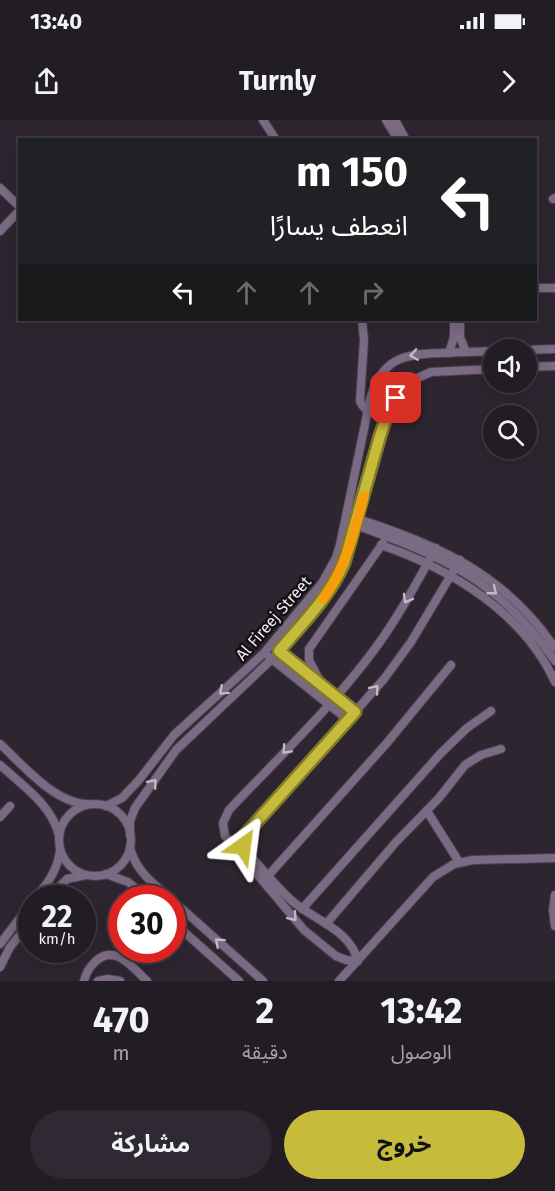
<!DOCTYPE html>
<html lang="ar">
<meta charset="utf-8">
<style>
:root{--surface:#221c25;--page:#2e2932;--text:#f1f3f6;--muted:#a2a1a7;--line:#3f3a42;--accent:#c7bb3c}
body{margin:0;font-family:"Fira Sans","Noto Sans Arabic",sans-serif;background:var(--page);color:var(--text);direction:rtl;height:100vh;display:flex;flex-direction:column;font-size:22px;white-space:nowrap}
*{box-sizing:border-box;margin:0}
p{font-size:20px;color:var(--muted)}
.icon{flex:none;width:33px;height:33px;fill:none;stroke:currentColor;stroke-width:2;stroke-linecap:round;stroke-linejoin:round}
.map{position:relative;height:861px;overflow:hidden;direction:ltr}
.sheet{display:flex;flex-direction:column;background:var(--surface);flex:1}
.sheet>*{flex:none}
.hud{position:absolute;left:18px;top:18px;width:519px;height:183px;border-radius:0px;box-shadow:0 3px 15px #0003,0 0 0 2px var(--line);direction:rtl;background:#202124;color:#fff;overflow:hidden}
.controls{position:absolute;left:483px;top:219px;display:grid;gap:12px}
.controls a{display:grid;place-items:center;width:54px;height:54px;border-radius:50%;background:var(--surface);box-shadow:0 3px 15px #0003,0 0 0 2px var(--line);font-size:30px}
.speed{position:absolute;left:18px;top:765px;display:flex;gap:12px;font-size:30px;font-weight:700;text-align:center}
.speed>*{display:grid;place-content:center;width:78px;height:78px;border-radius:50%;background:var(--surface);box-shadow:0 3px 15px #0003,0 0 0 2px var(--line);line-height:1}
.speed small{font-size:15px;font-weight:400}
.speed .limit{border:9px solid #d22;background:#fff;color:#111}
.pin{position:absolute;display:grid;place-items:center;width:51px;height:51px;color:#fff;margin:-26px;border-radius:12px;box-shadow:0 3px 9px #0006}
.me{position:absolute;width:66px;margin:-33px;rotate:31deg;stroke-linejoin:round;filter:drop-shadow(0 0 4px #0008)}
.turn{display:flex;align-items:center;gap:21px;height:126px;padding:0 30px;font-size:27px}
.turn .icon{width:78px;height:78px;stroke-width:2.5}
.turn b{display:block;font-size:42px;line-height:51px}
.lanes{display:flex;align-items:center;height:57px;padding:0 30px;background:#0003;justify-content:center;gap:30px;direction:ltr}
.lanes .off{opacity:.35}
.eta{display:flex;justify-content:space-evenly;align-items:center;height:102px;text-align:center}
.eta b{font-size:36px;font-weight:700;line-height:42px}
.action{display:flex;gap:12px;margin-top:auto;padding:12px 30px}
.action a{flex:1;height:69px;border-radius:36px;background:var(--accent);color:#111;font-size:24px;font-weight:700;line-height:69px;text-align:center}
.action a+a{background:var(--page);color:var(--text)}
.status{display:flex;justify-content:space-between;align-items:center;height:42px;padding:0 30px;background:var(--surface);direction:ltr}
.status svg{height:16px;fill:currentColor}
header{display:flex;justify-content:space-between;align-items:center;height:78px;padding:0 30px;background:var(--surface);font-size:27px;font-weight:700}
.map>svg:first-child{display:block}
.lines{fill:none;stroke-linecap:round;stroke-linejoin:round}
.minor-casing{stroke:#48424c;stroke-width:10}
.minor{stroke:#7b6a83;stroke-width:8}
.oneway{stroke:#c2b9c7}
.route-casing{stroke:#817a27;stroke-width:15}
.route{stroke:#c7bb3c;stroke-width:10}
.slow{stroke:#f59e0b;stroke-width:10}
.labels{text-anchor:middle;stroke-width:5;stroke-linejoin:round;paint-order:stroke}
.street-label{font-size:16px;fill:#f1edf4;stroke:#141116}
</style>
<div class="status"><b>13:40</b><svg viewBox="0 0 49 12"><path d="M0 12V9h3v3zM5 12V6h3v6zM10 12V3h3v9zM15 12V0h3v12zM26 1h20v11H26zM47 4h2v5h-2z"/></svg></div>
<header><svg class="icon" aria-label="forward" viewBox="0 0 24 24"><path d="M9 5l7 7-7 7"/></svg>Turnly<svg class="icon" aria-label="share" viewBox="0 0 24 24"><path d="M12 15V3M7 8l5-5 5 5M5 13v7h14v-7"/></svg></header>
<div class="map">
<svg width="555" height="861" viewBox="0 0 555 861">
<rect width="100%" height="100%" fill="#2d2631"/>
<g class="lines">
<g class="minor-casing">
<g id="minor">
<path d="M263,0L276,20"/>
<path d="M386,0L398,20"/>
<path d="M395,0L406,20"/>
<path d="M0,68L20,87"/>
<path d="M553,79L555,78"/>
<path d="M0,111L20,90"/>
<path d="M536,168H555"/>
<path d="M362,200L364,220L360,281C364,292 376,294 386,298"/>
<path d="M460,200V217L466,232"/>
<path d="M526,230L555,229"/>
<path d="M449,233L454,217V200"/>
<path d="M526,247L555,246"/>
<path d="M355,398C437,424 505,454 555,528"/>
<path d="M353,404C444,437 498,459 555,541"/>
<path d="M381,425C451,449 523,492 555,562"/>
<path d="M436,428C417,462 398,498 374,530C332,587 278,638 229,690L223,703L225,716L304,810L336,836L346,840L358,841C350,809 313,800 291,780C274,764 259,746 244,728L243,719L384,559L411,522L460,440"/>
<path d="M277,530L355,593"/>
<path d="M268,536L348,600"/>
<path d="M323,567L309,540V529L383,423"/>
<path d="M0,624C23,645 54,683 87,684"/>
<path d="M0,645C22,665 53,686 59,716"/>
<circle cx="95" cy="720" r="36"/>
<path d="M106,686L122,678L139,660L174,615L264,533L322,463L336,438L340,425L370,280C381,239 402,234 441,233C459,232 476,232 494,231"/>
<path d="M427,691L459,742"/>
<path d="M0,697L10,686"/>
<path d="M130,715V701L135,688L176,630L272,539L322,481L338,456L349,429L386,298L396,278L411,261L431,252L494,249"/>
<path d="M130,728C136,751 153,764 171,778"/>
<path d="M106,754L128,762L148,778"/>
<path d="M266,758L386,624L451,545"/>
<path d="M555,775L553,790L555,806"/>
<path d="M35,778C48,763 57,751 60,731"/>
<path d="M48,778L67,759L86,755"/>
<path d="M172,780L263,861"/>
<path d="M302,789L441,633L467,608L491,591"/>
<path d="M172,801L239,861"/>
<path d="M326,804L396,722L439,678L465,645L481,635L501,629"/>
<path d="M0,824L32,782"/>
<path d="M0,847L10,827L32,800"/>
<path d="M84,861C86,853 90,846 96,841C115,823 134,849 147,861"/>
<path d="M98,861L108,859L120,861"/>
<path d="M339,861L433,757L454,744L473,740L555,738"/>
</g>
</g>
<use href="#minor" class="minor"/>
</g>
<defs><path id="oneway-chevron" d="M-2-3.5L2.5 0L-2 3.5" fill="none" stroke-width="1.6" stroke-linecap="round" stroke-linejoin="round" transform="scale(1.5)"/></defs>
<g class="oneway">
<use href="#oneway-chevron" transform="translate(414 235) rotate(171)"/>
<use href="#oneway-chevron" transform="translate(493 471) rotate(38)"/>
<use href="#oneway-chevron" transform="translate(407 479) rotate(119)"/>
<use href="#oneway-chevron" transform="translate(375 569) rotate(-50)"/>
<use href="#oneway-chevron" transform="translate(223 571) rotate(138)"/>
<use href="#oneway-chevron" transform="translate(286 630) rotate(133)"/>
<use href="#oneway-chevron" transform="translate(153 663) rotate(-51)"/>
<use href="#oneway-chevron" transform="translate(293 797) rotate(49)"/>
<use href="#oneway-chevron" transform="translate(219 822) rotate(-138)"/>
</g>
<g class="lines">
<g class="route-casing">
<path id="route" d="M243,726L244,716L355,592L279,531C303,503 329,477 344,443L380,316L386,298L396,278"/>
</g>
<use href="#route" class="route"/>
<path class="slow" d="M323,479C346,448 354,413 364,376"/>
</g>
<g class="labels">
<g class="street-label">
<text transform="translate(273 498) rotate(-49)" y="6">Al Fireej Street</text>
</g>
</g>
</svg>
<div class="controls">
<a><svg class="icon" aria-label="sound" viewBox="0 0 24 24"><path d="M4 9h4l5-4v14l-5-4H4zM17 9q2 3 0 6"/></svg></a>
<a><svg class="icon" aria-label="search" viewBox="0 0 24 24"><circle cx="10" cy="10" r="6"/><path d="M15 15l6 6"/></svg></a>
</div>
<div class="speed"><div>22<small>km/h</small></div><div class="limit">30</div></div>
<div class="pin" style="left:396px;top:278px;background:#d93025"><svg class="icon" aria-label="arrive" viewBox="0 0 24 24"><path d="M6 21V4h12l-3 4 3 4H6"/></svg></div>
<svg class="me" style="left:243px;top:726px" viewBox="-20 -20 40 40"><path d="M0-17L14 15 0 8-14 15z" fill="#c7bb3c" stroke="#fff" stroke-width="4"/></svg>
<div class="hud">
<div class="turn"><svg class="icon" aria-label="left" viewBox="0 0 24 24"><path d="M17 20v-9H6M10 6l-5 5 5 5"/></svg><div><b>150 m</b>انعطف يسارًا</div></div>
<div class="lanes"><svg class="icon" aria-label="left" viewBox="0 0 24 24"><path d="M17 20v-9H6M10 6l-5 5 5 5"/></svg><svg class="icon off" aria-label="ahead" viewBox="0 0 24 24"><path d="M12 20V5M6 11l6-6 6 6"/></svg><svg class="icon off" aria-label="ahead" viewBox="0 0 24 24"><path d="M12 20V5M6 11l6-6 6 6"/></svg><svg class="icon off" aria-label="right" viewBox="0 0 24 24"><path d="M7 20v-9h11M14 6l5 5-5 5"/></svg></div>
</div>
</div>
<section class="sheet">
<div class="eta">
<div><b>13:42</b><p>الوصول</p></div>
<div><b>2</b><p>دقيقة</p></div>
<div><b>470</b><p>m</p></div>
</div>
<div class="action"><a>خروج</a><a>مشاركة</a></div>
</section>
